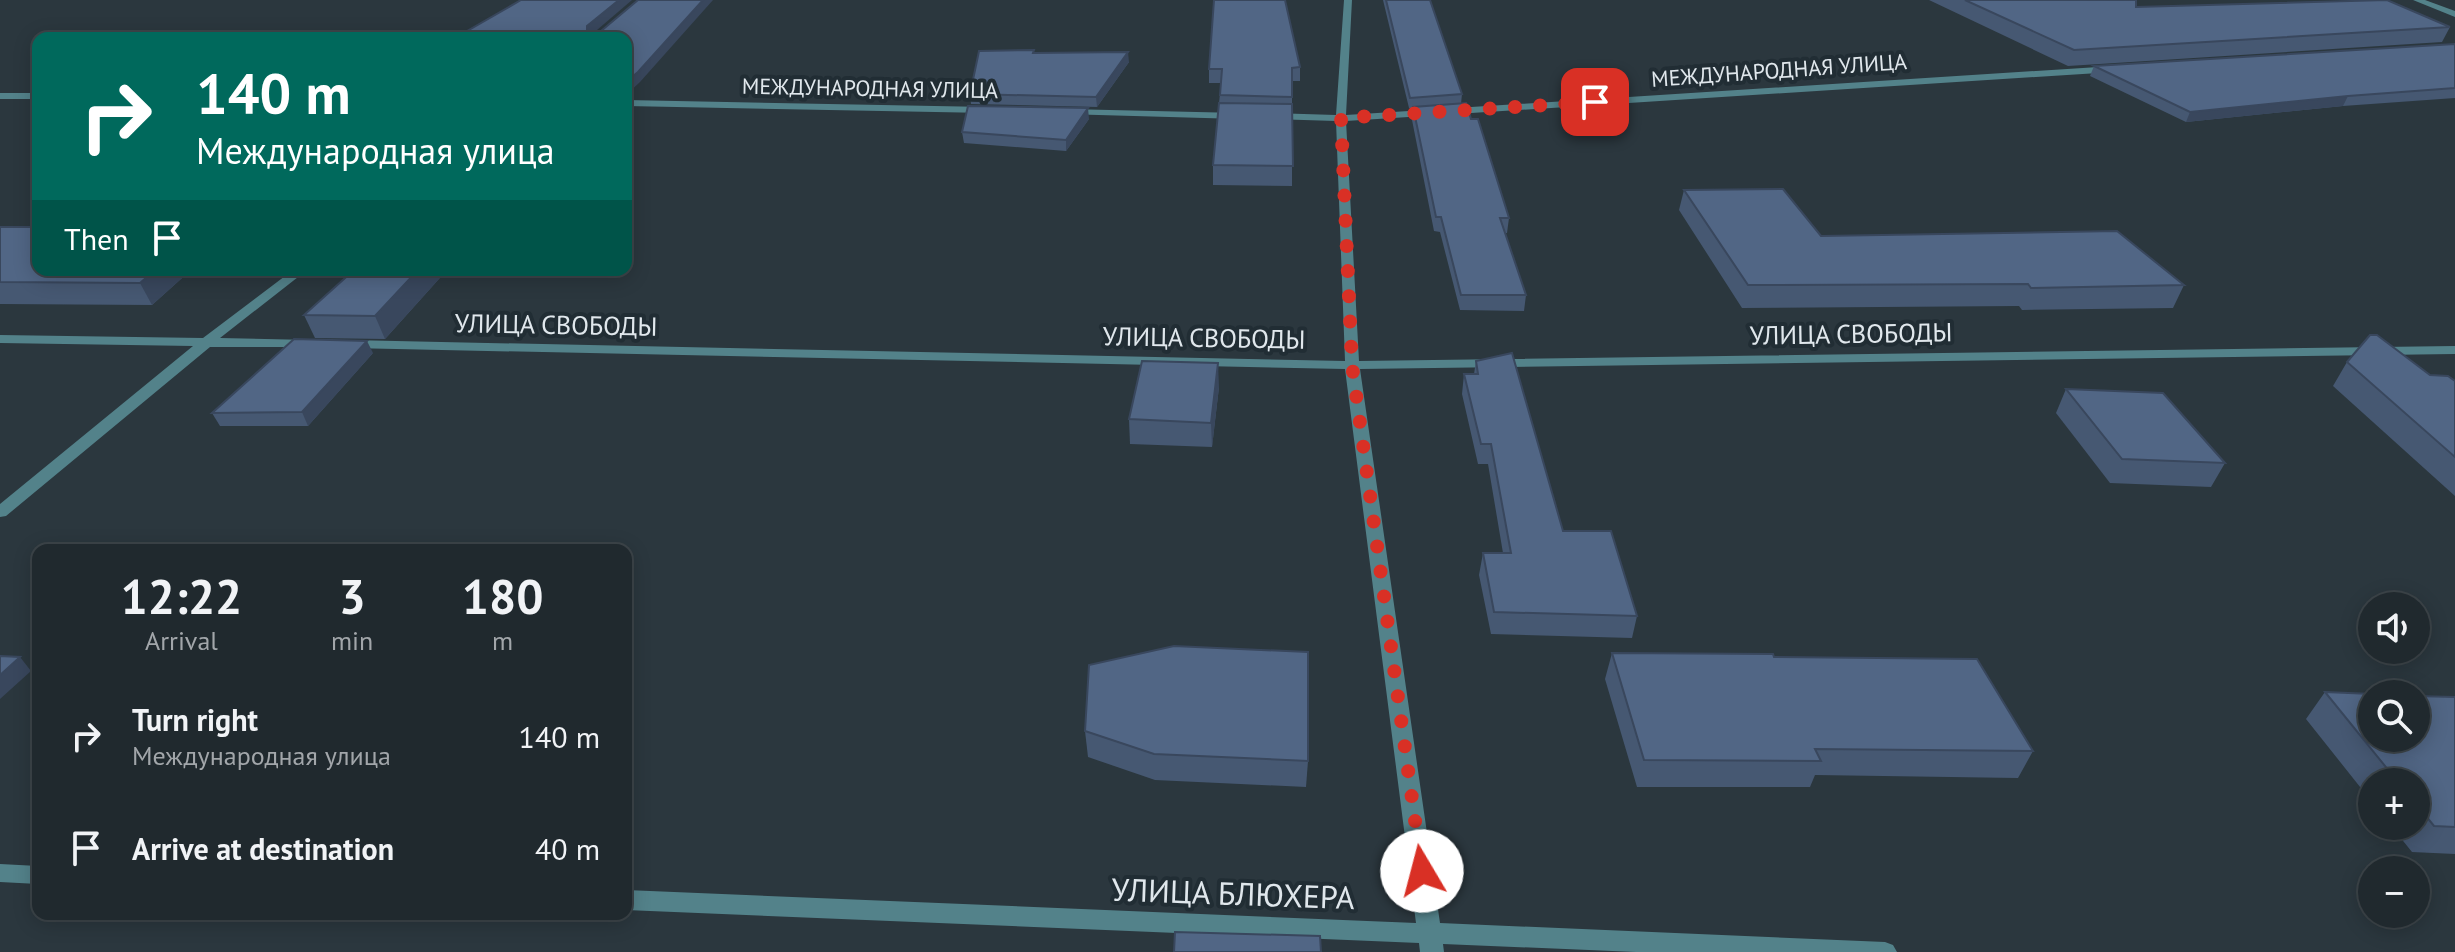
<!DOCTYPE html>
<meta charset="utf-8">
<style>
:root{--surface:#20292e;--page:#283136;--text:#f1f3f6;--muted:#a2a6aa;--line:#3d454a}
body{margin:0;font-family:"PT Sans",sans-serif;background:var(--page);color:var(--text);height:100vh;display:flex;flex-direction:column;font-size:30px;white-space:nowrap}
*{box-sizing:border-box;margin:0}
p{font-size:26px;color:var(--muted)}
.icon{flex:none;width:44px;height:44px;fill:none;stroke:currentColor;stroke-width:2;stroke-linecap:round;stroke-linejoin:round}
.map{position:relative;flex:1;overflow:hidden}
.sheet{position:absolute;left:32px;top:544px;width:600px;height:376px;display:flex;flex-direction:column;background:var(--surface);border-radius:16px;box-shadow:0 4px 20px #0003,0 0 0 2px var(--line)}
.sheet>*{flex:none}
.guide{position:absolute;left:32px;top:32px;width:600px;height:244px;border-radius:16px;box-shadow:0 4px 20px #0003,0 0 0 2px var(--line);background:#00695c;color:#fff;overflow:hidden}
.tools{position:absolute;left:2358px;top:592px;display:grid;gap:16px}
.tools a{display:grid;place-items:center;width:72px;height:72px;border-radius:50%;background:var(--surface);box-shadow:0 4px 20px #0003,0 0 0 2px var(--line);font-size:40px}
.pin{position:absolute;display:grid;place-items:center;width:68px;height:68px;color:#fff;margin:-34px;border-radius:16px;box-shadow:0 4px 12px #0006}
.me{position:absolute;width:88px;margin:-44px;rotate:352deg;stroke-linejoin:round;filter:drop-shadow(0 0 6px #0008)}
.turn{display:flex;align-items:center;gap:28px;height:168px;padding:0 32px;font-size:36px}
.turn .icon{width:104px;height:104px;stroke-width:2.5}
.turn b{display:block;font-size:56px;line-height:68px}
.then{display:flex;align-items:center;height:76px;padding:0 32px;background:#0003;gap:16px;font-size:30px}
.eta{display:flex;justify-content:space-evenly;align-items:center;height:136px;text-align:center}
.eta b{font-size:48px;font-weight:600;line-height:56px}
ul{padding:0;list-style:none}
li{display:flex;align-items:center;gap:24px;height:112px;padding:0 32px}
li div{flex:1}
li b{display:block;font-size:30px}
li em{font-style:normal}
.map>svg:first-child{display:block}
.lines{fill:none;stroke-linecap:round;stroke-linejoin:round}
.minor{fill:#53828a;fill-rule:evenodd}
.tertiary{fill:#53828a;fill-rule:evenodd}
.wall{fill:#465872}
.shaded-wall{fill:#39475d}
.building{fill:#516685;stroke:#39475d;stroke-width:2}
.route{stroke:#d93025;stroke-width:14;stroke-dasharray:0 25.2}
.labels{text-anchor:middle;stroke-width:8;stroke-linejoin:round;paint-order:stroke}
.far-street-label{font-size:22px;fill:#e0e7ec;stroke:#212d34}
.street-label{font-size:26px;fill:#e0e7ec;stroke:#212d34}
.near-street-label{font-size:32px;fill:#e0e7ec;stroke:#212d34}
</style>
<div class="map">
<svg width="2455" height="952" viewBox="0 0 2455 952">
<rect width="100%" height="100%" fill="#2b373e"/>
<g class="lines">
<g class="minor">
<path d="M1344,0H1352L1346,115L2114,66L2119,69L2114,72L1346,121L1359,361L2455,346V354L1360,369L1440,923L1885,942L1893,945L1897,952H1636L1443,944L1444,952H1420L1419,943L626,910V890L1416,923L1345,369L350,348L343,344L350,340L1345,361L1336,121L1271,119L1266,116L1271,113L1336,115Z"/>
<rect x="0" y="93" width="38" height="6"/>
<path d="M626,100L988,107L993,110L988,113L626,106Z"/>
<path d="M1067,109L1240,113L1245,116L1240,119L1063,114V110Z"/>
<path d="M293,270H307L220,338L310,340L315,341L317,344L315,347H210L6,516L0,517V504L193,346L0,343V335L203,338Z"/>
<path d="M0,864L38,866V884L0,882Z"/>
</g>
<path class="tertiary" d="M2413,0H2425L2455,11V17Z"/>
</g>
<g class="wall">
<path d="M1383,0H1430L1462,94L1461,104L1471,119L1509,218L1507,233H1505L1526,295L1524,311L1460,310L1440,232L1434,231L1412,120L1413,108H1409Z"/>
<path d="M1929,0H2136V7L2450,27L2442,42L2068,66Z"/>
<path d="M2455,44V98L2343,106L2186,122L2090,76L2094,66Z"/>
<path d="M1034,53L1129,62L1097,107L971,104L970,94Z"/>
<path d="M1300,67V81H1292V186L1213,185V165L1221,83H1209V69Z"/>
<path d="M1089,119L1066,151L964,143L962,132Z"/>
<path d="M1684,190L1821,236L2184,285L2173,308L2022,310L2019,306L1742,308L1679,210Z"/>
<path d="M0,227L38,270H191L152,305L0,304Z"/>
<path d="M354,270H447L385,339L315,338L304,315Z"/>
<path d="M373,353L308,426H220L212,413Z"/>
<path d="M1476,361L1563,531L1637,616L1632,638L1491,634L1479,575L1483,553H1503L1488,464H1478L1462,394L1464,374H1474Z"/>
<path d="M2347,362L2430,375L2455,381V496L2333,386Z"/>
<path d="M1219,387L1212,447L1130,444L1129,419Z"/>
<path d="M2066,389L2225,463L2211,487L2110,483L2056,413Z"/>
<path d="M1612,653L1774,657L2033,751L2018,778L1815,775L1810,787H1637L1605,679Z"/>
<path d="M2325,692L2455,697V854L2412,852L2391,826H2416V782H2372V802L2306,719Z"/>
<path d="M1085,731L1308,761L1306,787L1155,780L1088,757Z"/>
</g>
<g class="shaded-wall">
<path d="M619,0H632L590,36L587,31V26Z"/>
<path d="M703,0H713L640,82L626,95V82Z"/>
<path d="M1128,52L1129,62L1097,107L1096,97Z"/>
<path d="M2348,96L2343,106L2186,122L2190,112Z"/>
<path d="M1088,108L1089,119L1066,151V140Z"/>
<path d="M155,270H191L152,305L140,283Z"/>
<path d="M418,270H447L385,339L375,316Z"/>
<path d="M367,341L373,353L308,426L302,412Z"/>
<path d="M1218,363L1219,387L1212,447L1211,423Z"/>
<path d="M20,657L31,671L0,699V675Z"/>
</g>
<g class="building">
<path d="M521,0H619L587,26V31H601L638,0H703L638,72L626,82V38H455Z"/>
<path d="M1214,0H1285L1300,67L1292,68V97L1220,95L1222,69H1209Z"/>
<path d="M1386,0H1430L1462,94L1410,98Z"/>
<path d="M1965,0H2136V7L2387,0L2450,27L2074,50Z"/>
<path d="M2455,44V88L2348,96L2190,112L2094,66Z"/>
<path d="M1034,50L1033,53L1128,52L1096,97L970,94L979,51Z"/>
<path d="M1219,103L1292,104L1293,166L1213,165Z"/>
<path d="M1466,103L1471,119H1478L1509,218H1500L1526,295H1461L1441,217H1436L1413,107Z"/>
<path d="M968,106L1088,108L1066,140L962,132Z"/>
<path d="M1783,189L1821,236L2117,231L2184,285L2031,288L2028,284L1748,285L1684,190Z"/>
<path d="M0,227H38V270H155L140,283L0,282Z"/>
<path d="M354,270H418L375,316L304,315Z"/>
<path d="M2370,335H2377L2430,375L2448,376L2455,381V457L2347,362Z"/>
<path d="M294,339L367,341L302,412L212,413Z"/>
<path d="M1512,353L1563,531H1611L1637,616L1494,612L1483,553H1511L1491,444H1481L1464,374H1478L1476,361Z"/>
<path d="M1142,361L1218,363L1211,423L1129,419Z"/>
<path d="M2066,389L2163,393L2225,463L2122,459Z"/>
<path d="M1174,646L1308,652V761L1154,754L1085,731L1089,665Z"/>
<path d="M1612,653L1773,654L1774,657L1977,659L2033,751L1815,749L1821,761L1644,760Z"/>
<path d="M0,656L20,657L0,675Z"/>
<path d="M2325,692L2372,694V738H2416V696L2455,697V827L2434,826L2416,804V782H2398Z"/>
<path d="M1175,932L1320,936L1321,952H1174Z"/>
</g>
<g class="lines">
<path class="route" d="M1422,871L1352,365L1341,118L1595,102"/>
</g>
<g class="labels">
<g class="far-street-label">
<text transform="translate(1779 70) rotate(-4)" y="8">МЕЖДУНАРОДНАЯ УЛИЦА</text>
<text transform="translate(870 88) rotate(1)" y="8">МЕЖДУНАРОДНАЯ УЛИЦА</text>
</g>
<g class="street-label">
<text transform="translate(556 325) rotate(1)" y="9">УЛИЦА СВОБОДЫ</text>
<text transform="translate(1851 334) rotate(-1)" y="9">УЛИЦА СВОБОДЫ</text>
<text transform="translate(1204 338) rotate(1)" y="9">УЛИЦА СВОБОДЫ</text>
</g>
<g class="near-street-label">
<text transform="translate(1233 894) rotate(2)" y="11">УЛИЦА БЛЮХЕРА</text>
</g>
</g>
</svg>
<div class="tools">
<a><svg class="icon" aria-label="sound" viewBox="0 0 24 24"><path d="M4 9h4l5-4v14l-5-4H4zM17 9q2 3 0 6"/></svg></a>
<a><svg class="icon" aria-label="search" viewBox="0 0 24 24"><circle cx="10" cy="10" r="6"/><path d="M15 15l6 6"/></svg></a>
<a>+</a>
<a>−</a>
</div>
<div class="pin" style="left:1595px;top:102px;background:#d93025"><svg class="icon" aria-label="arrive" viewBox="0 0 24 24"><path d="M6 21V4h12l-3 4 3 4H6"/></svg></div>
<svg class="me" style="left:1422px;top:871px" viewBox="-20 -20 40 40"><circle r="19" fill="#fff"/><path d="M0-13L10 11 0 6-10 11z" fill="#d93025"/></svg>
<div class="guide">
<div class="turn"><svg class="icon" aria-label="right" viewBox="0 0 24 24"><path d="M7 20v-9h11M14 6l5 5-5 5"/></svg><div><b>140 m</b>Международная улица</div></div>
<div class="then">Then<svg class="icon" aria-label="arrive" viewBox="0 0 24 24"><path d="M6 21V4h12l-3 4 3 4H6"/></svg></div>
</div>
<section class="sheet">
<div class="eta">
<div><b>12:22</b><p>Arrival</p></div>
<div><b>3</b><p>min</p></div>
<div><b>180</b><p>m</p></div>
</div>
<ul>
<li><svg class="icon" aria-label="right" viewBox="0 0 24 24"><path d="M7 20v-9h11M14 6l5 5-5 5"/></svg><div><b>Turn right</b><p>Международная улица</p></div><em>140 m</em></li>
<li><svg class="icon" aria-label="arrive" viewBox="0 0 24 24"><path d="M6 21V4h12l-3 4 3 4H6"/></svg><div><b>Arrive at destination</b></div><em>40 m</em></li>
</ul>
</section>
</div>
